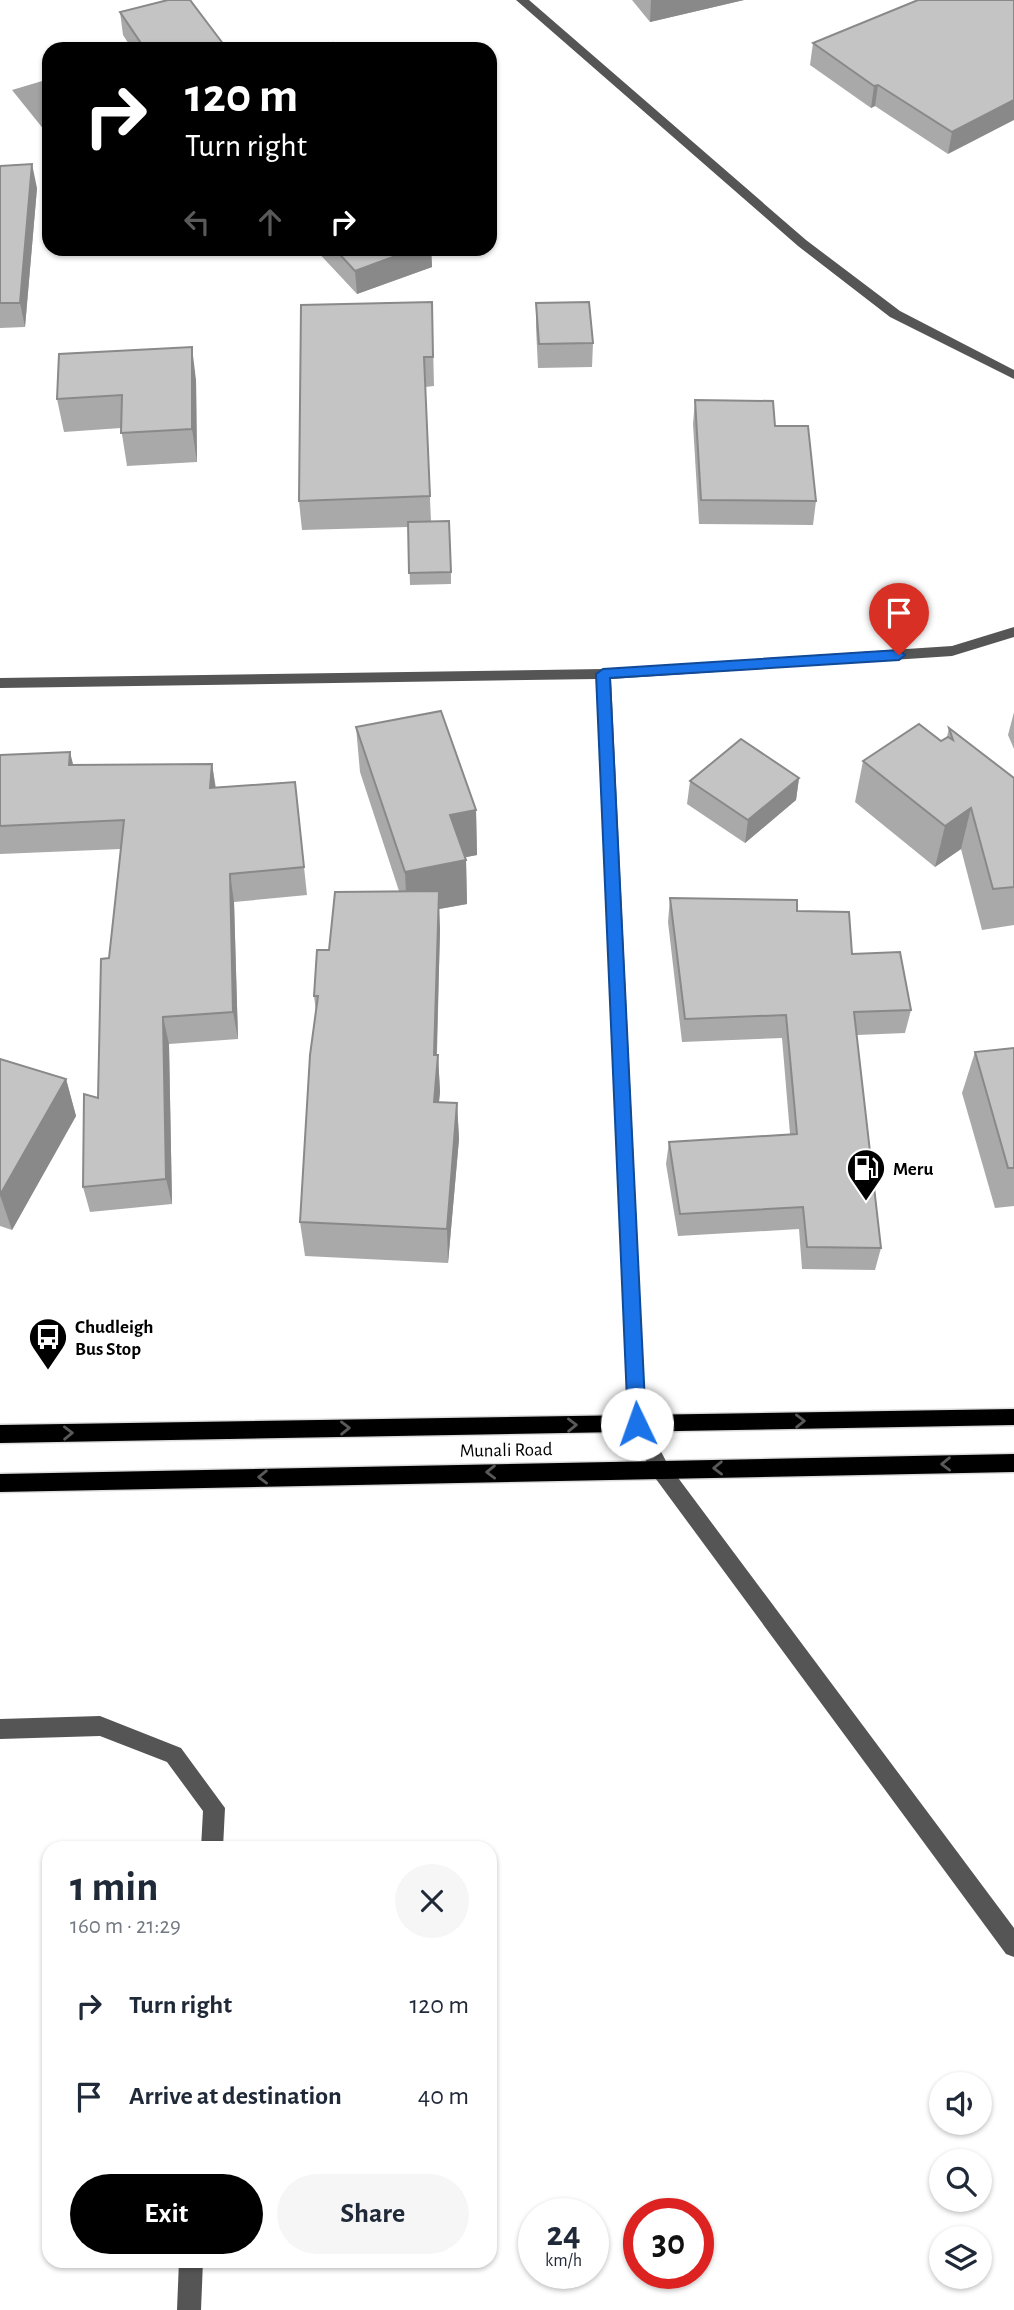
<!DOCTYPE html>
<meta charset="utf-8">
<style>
:root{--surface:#fff;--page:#f6f6f7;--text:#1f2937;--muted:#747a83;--accent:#000}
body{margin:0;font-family:"Alegreya Sans",sans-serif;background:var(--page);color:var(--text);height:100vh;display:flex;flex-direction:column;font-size:26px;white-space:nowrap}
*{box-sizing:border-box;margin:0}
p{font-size:23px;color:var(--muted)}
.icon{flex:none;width:38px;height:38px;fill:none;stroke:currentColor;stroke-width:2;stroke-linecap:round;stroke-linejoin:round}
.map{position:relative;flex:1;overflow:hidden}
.sheet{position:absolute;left:42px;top:1841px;width:455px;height:427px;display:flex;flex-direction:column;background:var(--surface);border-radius:21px;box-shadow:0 2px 5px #0004}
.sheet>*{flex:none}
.banner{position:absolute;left:42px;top:42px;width:455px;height:214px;border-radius:21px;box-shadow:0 2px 5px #0004;background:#000;color:#fff;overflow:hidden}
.fabs{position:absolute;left:929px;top:2072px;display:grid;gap:14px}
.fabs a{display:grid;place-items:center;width:63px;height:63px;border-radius:50%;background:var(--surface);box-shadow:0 2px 5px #0004;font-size:35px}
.speed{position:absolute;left:518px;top:2198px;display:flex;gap:14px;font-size:35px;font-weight:700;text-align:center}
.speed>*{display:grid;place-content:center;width:91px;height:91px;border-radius:50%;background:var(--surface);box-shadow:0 2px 5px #0004;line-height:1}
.speed small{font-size:18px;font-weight:400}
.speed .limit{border:10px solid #d22;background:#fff;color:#111}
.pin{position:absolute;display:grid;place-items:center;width:60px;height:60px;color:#fff;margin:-72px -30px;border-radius:50% 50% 50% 0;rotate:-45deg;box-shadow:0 0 7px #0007}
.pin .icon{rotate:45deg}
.me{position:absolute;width:77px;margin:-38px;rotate:357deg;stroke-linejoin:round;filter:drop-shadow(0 0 5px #0008)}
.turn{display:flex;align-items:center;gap:24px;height:147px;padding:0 28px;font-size:32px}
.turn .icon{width:91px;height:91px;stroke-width:2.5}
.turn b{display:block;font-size:49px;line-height:60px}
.lanes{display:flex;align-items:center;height:66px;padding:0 28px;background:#0003;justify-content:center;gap:35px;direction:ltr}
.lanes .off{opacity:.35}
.round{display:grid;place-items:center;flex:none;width:74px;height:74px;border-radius:37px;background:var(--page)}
.overview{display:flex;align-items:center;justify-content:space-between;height:119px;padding:0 28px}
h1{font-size:42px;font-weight:700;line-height:52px}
.action{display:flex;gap:14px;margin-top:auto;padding:14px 28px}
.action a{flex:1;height:80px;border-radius:42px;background:var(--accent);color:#fff;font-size:28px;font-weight:700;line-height:80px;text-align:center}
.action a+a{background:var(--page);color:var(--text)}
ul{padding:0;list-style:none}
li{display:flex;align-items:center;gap:21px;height:91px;padding:0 28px}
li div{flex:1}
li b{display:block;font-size:26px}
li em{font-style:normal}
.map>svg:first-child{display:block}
.water{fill:#a3a3a3}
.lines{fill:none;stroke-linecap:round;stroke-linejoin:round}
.major-casing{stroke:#dbdbdb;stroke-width:3}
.minor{fill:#555;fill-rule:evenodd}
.major{fill:#000;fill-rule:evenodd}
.wall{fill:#a9a9a9}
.shaded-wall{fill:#898989}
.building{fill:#c4c4c4;stroke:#898989;stroke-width:2}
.oneway{stroke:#595959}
.route{fill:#1a73e8;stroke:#114b97;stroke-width:2}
.labels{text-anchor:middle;stroke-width:7;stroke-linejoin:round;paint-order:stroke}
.poi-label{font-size:19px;font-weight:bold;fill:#000;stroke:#fff;text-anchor:start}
.street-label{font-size:19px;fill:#000;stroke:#fff}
</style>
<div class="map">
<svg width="1014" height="2310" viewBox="0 0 1014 2310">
<rect width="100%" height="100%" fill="#fff"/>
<path class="water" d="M49,79V136L12,90Z"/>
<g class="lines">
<g class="major-casing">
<g id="major">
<path d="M1014,1409V1425L0,1443V1425Z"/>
<path d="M1014,1454V1472L0,1492V1474Z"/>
</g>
</g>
<g class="minor">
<path d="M516,0H529L806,240L900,311L1014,370V379L890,317L798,246Z"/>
<path d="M1014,627V637L952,656L611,679L646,1423L667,1463L1014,1928V1957L1006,1954L653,1475L628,1424L596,679L0,688V678L603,669L952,646Z"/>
<path d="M100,1716L181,1748L225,1808L223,1848H201L203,1811L167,1762L100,1736L0,1739V1719Z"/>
<path d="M179,2261H203L201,2310H177Z"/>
</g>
<use href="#major" class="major"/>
</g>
<g class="wall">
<path d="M632,0H744L650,22Z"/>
<path d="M1014,0L948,154L875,106L871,108L810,65L813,43Z"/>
<path d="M120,12L227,49H132L123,35Z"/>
<path d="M0,166L37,188L25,327L0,328Z"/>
<path d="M314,248H431L432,267L357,294Z"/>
<path d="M432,302L434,386L425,387L431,521L451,572V584L410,585L408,527L302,530L299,501Z"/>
<path d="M536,303L593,343L592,367L538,368L536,327Z"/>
<path d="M196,380L197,462L127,466L121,428L64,432L57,399Z"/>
<path d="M695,400L775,426L816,501L813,525L699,524L693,424Z"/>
<path d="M1014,712V749L1008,735Z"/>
<path d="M356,727L476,810L477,855L465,857L466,860L467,904L439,909L440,930L437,1055H438L440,1092L439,1102L457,1103L459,1139L448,1263L305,1256L300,1222L316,1012L314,996L329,950L399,891L360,772Z"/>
<path d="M949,728L1014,778V925L982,930L961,849L935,867L855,802L863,761L941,741L947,737Z"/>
<path d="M0,755L74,765L212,764L216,788L295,782L307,895L234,902L238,1039L169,1044L172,1204L90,1212L83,1187L98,1098L109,958L121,849L0,854Z"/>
<path d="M799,778L796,800L745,843L687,804L690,781Z"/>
<path d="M670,898L797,911L852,954L911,1010L905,1033L857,1035L881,1248L875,1270L802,1269L799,1229L678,1236L666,1164L669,1142L790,1134L782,1038L682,1042L668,922Z"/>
<path d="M1014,1048V1206L995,1208L962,1093L975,1052Z"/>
<path d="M0,1059L66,1079L76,1116L12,1230L0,1226Z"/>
</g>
<g class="shaded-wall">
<path d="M651,0H744L650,22Z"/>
<path d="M878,85L875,106L871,108L874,86Z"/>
<path d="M1014,100V120L948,154L952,132Z"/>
<path d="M32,164L37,188L25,327L20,303Z"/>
<path d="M249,248H262L250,252Z"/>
<path d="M417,248H431L432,267L357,294L355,271Z"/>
<path d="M192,347L196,380L197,462L192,429Z"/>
<path d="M70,752L77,780L69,765Z"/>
<path d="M212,764L216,793L210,788Z"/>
<path d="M799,778L796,800L745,843L748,820Z"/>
<path d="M971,808L961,849L935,867L945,826Z"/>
<path d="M476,810L477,855L452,860L450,815Z"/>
<path d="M466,860L467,904L439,909L440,930L436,1074L438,1055L440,1092L435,1138L434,1102L407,916L405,872Z"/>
<path d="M230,874L234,902L238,1039L233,1012Z"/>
<path d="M163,1017L169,1044L172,1204L166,1179Z"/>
<path d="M66,1079L76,1116L12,1230L0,1195Z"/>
<path d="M457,1103L459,1139L448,1263L447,1229Z"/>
</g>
<g class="building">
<path d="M168,0H190L227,49H145L120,12Z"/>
<path d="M918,0H1014V100L952,132L878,85L874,86L813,43Z"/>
<path d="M333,43L338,49H311Z"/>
<path d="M32,164L20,303H0V166Z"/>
<path d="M334,248H417L355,271Z"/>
<path d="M432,302L433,357H424L430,496L299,501L301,305Z"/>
<path d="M589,302L593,343L539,344L536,303Z"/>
<path d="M192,347V429L121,433L122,395L57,399L59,354Z"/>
<path d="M695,400L773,401L775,426H808L816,501L701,500Z"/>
<path d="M449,521L451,572L409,573L408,522Z"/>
<path d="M441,711L476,810L450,815L466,860L405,872L356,727Z"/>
<path d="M919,724L941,741L948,737L953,740L949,728L1014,778V887L993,889L971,808L945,826L863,761Z"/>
<path d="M741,739L799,778L748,820L690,781Z"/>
<path d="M70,752L69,765L212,764L210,788L295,782L304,867L230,874L233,1012L163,1017L166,1179L83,1187L84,1094L98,1098L101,959L109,958L124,820L0,826V755Z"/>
<path d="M439,891L434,1055H438L434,1102L457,1103L447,1229L300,1222L310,1055L318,996H314L317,950H329L335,892Z"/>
<path d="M670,898L797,900V911L849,912L852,954L900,952L911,1010L854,1012L881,1248L807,1247L803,1207L680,1214L669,1142L797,1134L786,1015L685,1019Z"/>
<path d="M1014,1048V1168H1008L975,1052Z"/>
<path d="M0,1059L66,1079L0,1195Z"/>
</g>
<defs><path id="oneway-chevron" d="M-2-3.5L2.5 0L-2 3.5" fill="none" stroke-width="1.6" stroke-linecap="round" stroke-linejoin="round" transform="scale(1.75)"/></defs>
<g class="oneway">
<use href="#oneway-chevron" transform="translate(800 1421) rotate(-1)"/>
<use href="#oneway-chevron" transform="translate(572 1425) rotate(-1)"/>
<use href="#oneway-chevron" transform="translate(345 1428) rotate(-1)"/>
<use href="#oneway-chevron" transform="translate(68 1433) rotate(-1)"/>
<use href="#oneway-chevron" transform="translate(946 1464) rotate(179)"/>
<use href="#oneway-chevron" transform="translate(718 1468) rotate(179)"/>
<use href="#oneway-chevron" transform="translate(491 1472) rotate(179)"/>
<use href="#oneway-chevron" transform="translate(263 1477) rotate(179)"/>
</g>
<path class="route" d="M899,650L905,655L899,660L610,678L646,1424L637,1431L628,1424L596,674L603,669Z"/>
<defs>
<g id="fuel-pin" transform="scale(2.0125)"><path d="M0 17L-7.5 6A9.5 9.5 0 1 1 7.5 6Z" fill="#000" stroke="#fff"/><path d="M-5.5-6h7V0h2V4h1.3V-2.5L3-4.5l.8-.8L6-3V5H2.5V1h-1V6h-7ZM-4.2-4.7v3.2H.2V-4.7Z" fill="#fff"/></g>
<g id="bus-pin" transform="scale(2.0125)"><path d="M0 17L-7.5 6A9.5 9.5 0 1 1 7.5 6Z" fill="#000" stroke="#fff"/><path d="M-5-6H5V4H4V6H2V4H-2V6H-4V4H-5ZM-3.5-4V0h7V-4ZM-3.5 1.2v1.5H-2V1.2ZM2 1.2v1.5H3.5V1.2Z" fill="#fff"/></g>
</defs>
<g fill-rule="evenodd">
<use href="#fuel-pin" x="866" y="1168"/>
<use href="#bus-pin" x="48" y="1337"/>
</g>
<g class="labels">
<g class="poi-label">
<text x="893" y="1175">Meru</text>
<text x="75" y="1333">Chudleigh<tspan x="75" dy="22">Bus Stop</tspan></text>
</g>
<g class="street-label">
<text transform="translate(506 1449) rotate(-1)" y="7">Munali Road</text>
</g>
</g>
</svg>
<div class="fabs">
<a><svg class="icon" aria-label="sound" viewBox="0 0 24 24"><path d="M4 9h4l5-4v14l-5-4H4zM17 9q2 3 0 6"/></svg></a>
<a><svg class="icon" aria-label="search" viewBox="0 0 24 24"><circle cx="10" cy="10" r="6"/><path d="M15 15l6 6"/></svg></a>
<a><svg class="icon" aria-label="layers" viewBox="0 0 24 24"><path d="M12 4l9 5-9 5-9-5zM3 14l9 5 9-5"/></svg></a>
</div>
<div class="speed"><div>24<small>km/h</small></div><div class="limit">30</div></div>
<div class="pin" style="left:899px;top:655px;background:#d93025"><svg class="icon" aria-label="arrive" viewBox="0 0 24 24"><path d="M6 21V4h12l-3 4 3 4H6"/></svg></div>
<svg class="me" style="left:637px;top:1424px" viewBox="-20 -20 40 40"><circle r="19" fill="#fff"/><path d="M0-13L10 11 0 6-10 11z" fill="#1a73e8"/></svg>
<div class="banner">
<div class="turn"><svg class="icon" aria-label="right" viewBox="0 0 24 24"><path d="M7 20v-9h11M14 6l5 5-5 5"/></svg><div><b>120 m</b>Turn right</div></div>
<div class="lanes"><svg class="icon off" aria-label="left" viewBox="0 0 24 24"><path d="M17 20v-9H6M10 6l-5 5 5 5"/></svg><svg class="icon off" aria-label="ahead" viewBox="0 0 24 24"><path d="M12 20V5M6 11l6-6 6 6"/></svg><svg class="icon" aria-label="right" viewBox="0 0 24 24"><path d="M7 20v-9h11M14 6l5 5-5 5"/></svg></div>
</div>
<section class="sheet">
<div class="overview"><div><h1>1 min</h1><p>160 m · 21:29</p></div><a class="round"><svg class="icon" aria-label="close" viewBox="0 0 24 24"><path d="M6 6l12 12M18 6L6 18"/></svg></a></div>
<ul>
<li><svg class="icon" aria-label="right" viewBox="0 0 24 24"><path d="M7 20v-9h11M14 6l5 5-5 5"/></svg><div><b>Turn right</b></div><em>120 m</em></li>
<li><svg class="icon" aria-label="arrive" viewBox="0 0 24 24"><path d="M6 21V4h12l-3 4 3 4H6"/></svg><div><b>Arrive at destination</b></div><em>40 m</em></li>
</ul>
<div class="action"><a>Exit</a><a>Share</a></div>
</section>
</div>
